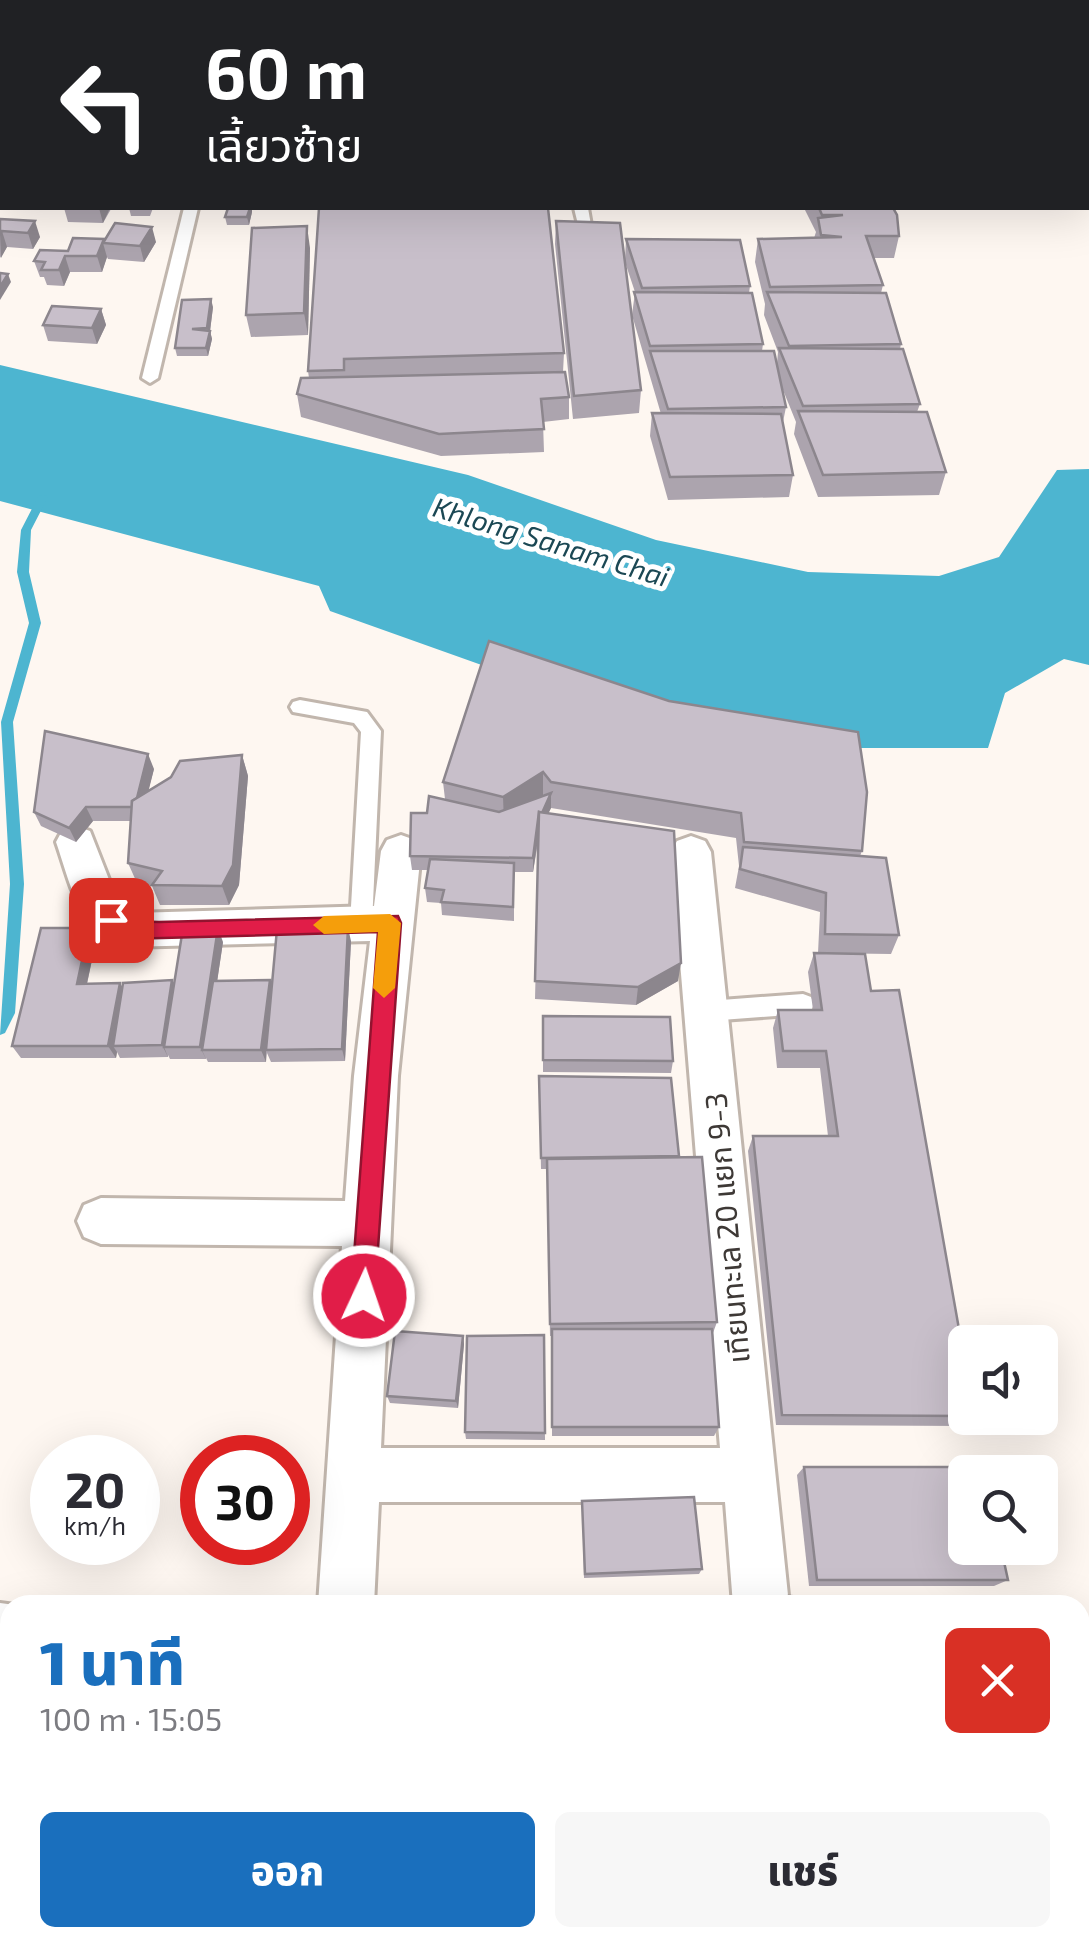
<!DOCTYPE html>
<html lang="th">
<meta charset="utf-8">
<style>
:root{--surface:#fff;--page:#f7f7f7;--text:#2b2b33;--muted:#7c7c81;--accent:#1a6fbd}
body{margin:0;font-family:"Exo 2","Noto Sans Thai",sans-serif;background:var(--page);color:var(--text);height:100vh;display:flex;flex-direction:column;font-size:38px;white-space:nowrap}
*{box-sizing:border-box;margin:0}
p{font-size:32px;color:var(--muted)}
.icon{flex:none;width:55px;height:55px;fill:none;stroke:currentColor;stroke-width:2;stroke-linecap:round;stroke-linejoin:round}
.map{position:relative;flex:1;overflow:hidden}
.sheet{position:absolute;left:0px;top:1595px;width:1090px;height:352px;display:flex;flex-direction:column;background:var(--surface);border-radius:30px 30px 0 0;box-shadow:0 10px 40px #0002}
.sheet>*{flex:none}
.banner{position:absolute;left:0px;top:0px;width:1090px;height:210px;box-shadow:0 10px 40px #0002;background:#202124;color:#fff;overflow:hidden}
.fabs{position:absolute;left:948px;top:1325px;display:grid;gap:20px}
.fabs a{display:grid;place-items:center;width:110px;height:110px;border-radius:15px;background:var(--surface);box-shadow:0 10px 40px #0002;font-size:50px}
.speed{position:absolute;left:30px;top:1435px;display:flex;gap:20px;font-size:50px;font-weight:700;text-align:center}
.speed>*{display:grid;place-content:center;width:130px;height:130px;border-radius:50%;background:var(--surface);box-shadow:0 10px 40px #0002;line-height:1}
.speed small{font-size:25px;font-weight:400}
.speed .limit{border:15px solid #d22;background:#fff;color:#111}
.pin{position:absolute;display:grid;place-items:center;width:85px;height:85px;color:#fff;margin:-42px;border-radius:20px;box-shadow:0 5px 15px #0006}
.me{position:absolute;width:110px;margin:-55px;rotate:3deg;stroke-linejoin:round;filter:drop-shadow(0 0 8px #0008)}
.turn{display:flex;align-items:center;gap:35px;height:210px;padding:0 40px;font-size:45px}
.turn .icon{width:130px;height:130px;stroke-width:2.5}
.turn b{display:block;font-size:70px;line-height:85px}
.round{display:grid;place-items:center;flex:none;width:105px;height:105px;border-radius:15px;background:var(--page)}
.head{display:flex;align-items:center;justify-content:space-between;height:170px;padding:0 40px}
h1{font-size:60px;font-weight:800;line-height:75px;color:var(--accent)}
.action{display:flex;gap:20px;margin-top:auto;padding:20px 40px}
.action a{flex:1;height:115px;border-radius:15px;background:var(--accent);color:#fff;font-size:40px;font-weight:800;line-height:115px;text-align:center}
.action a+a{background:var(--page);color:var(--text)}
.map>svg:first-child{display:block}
.water{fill:#4db5d0}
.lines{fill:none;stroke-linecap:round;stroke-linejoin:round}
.stream{fill:#4db5d0;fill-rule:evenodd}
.lane-casing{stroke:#c1b6ad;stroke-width:6}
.street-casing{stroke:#c1b6ad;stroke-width:6}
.lane{fill:#fff;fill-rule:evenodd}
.street{fill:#fff;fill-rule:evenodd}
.wall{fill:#aca4ae}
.shaded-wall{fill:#8c868d}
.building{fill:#c8bfca;stroke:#8c868d;stroke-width:2.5}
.route{fill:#e11d48;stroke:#92132f;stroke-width:2.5}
.slow{fill:#f59e0b}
.labels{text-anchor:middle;stroke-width:10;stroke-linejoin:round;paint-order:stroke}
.far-water-label{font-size:28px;font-style:italic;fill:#1b4854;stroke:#fff}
.street-label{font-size:30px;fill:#3e3936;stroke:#fff}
</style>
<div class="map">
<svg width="1089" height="1946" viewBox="0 0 1089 1946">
<rect width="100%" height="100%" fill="#fef7f1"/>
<path class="water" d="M0,365L468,475L656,540L808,572L939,576L999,557L1057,470L1089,469V665L1064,659L1005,693L988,748H846L490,668L330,611L319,586L0,501Z"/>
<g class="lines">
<path class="stream" d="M43,494L48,497L31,530L29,572L41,623L13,722L24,884L15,1013L5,1033L0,1035L10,884L1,722L29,623L17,572L21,530L38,497Z"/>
<g class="lane-casing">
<g id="lane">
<rect x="0" y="42" width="2" height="8"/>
<rect x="0" y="125" width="2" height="8"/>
<path d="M184,208H198L158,378L150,383L142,378Z"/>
<path d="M574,208H588L595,248L583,245Z"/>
<path d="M300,700L367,712L381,731L372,924L369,930H353L350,924L361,732L354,723L293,712L290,707L293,702Z"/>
<path d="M803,994L811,997L814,1004L811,1011L803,1014L708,1021L700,1018L697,1011L700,1004L708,1001Z"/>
</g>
</g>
<g class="street-casing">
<g id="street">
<rect x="752" y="0" width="22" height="2"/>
<path d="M915,0H937L938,2H916Z"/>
<path d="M76,826L90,831L117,900L133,913L374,906L381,851L387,840L401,835L415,840L421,851L398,1076L381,1448H720L671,852L677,841L691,836L705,841L711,852L789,1605H733L725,1502H379L374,1605H318L342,1246L101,1244L84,1237L77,1221L84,1205L101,1198L345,1201L354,1076L370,941L125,947C78,931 71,885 56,842L62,831Z"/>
<path d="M0,1603L15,1605H10V1659H0Z"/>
<path d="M293,1938H355L354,1946H292Z"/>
<path d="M761,1938H823L824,1946H762Z"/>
</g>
</g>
<use href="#lane" class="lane"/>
<use href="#street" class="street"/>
</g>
<g class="wall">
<path d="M0,0H63L64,2H2V36H0Z"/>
<path d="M262,0H317L316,2H262Z"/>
<path d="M323,0H400L399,2H323Z"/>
<path d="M64,208H110L111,209L103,223L68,222Z"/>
<path d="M129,208H153L150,216H131Z"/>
<path d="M319,208L564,353L563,372L569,397V419L543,422L544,452L441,456L301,417L297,394L309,378L308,371Z"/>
<path d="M804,208H893L899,236L894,258H874L883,285L881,293L901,344L900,349L920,404L917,412L946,472L939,495L818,497L794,434L796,422L781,385L786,407L783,422L793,475L789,497L668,500L650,436L652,413L661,414L632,315L635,292L625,262L641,390L639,413L573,419L555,244L556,221L625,260L626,239L750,286L749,293L763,344L762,351L777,363L778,352L764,315L765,304L755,262L758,239L814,238L816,232Z"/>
<path d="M252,212L249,225H227L225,217Z"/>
<path d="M0,219L40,237L33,249L7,247L0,258Z"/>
<path d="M104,241L156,242L144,262L108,259L107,257L102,272H70L64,286L47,285L44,277H40L34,261Z"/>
<path d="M310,248L308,335L251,337L246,315Z"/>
<path d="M213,307L210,331L212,339L208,356H177L175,348Z"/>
<path d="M101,309L106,325L97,344L48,341L43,325Z"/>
<path d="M489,641L862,851L860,856L899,935L891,954L818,953L820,912L735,888L739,866L736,838L551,808L548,814L678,981L636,1005L535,999L539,837L533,872H514V921L442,915L441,903L427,902L425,888L428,870H412L410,856L445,799L443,782Z"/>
<path d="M242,755L248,776L239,885L229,905H160L152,886L137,883L128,863L131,821H93L76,842L41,826L34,812L154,769L148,791Z"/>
<path d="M89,928L96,941L87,984L120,983L122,988L174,984L223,942L217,981L270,980L272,985L351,941L345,1061L271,1062L267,1053L266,1062H208L206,1058V1059H170L168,1055V1057L120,1058L117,1052L116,1058H21L12,1046Z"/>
<path d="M814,953L871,991L965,1363V1418H973L963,1426L776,1425L748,1151L753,1136H828L820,1068H777L773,1028L778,1010H813L808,972Z"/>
<path d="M543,1016L673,1061L671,1073L543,1072Z"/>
<path d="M539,1076L679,1157L717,1322L713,1333L719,1427L714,1436H552V1336H550L547,1169H541Z"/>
<path d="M544,1335L545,1440L466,1439L465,1432Z"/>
<path d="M463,1336L464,1344L458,1408L390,1403L387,1396Z"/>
<path d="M804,1467L1008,1580L994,1586H809L797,1475Z"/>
<path d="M582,1501L702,1569L699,1574L584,1578Z"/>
</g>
<g class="shaded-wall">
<path d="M99,208H110L103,223Z"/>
<path d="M250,208H252V212L249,225L247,217Z"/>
<path d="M35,221L40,237L33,249L28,233Z"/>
<path d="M307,226L310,248L308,335L304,313Z"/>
<path d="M152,227L156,242L144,262L140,246Z"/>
<path d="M2,231L7,247L1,258L0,234Z"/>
<path d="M104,239L103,243L107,257L102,272L97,256Z"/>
<path d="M65,256L70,272L64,286L59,270Z"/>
<path d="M8,274L11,282L0,300V287Z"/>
<path d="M211,299L213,307L210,331L212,339L208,356L206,348L209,335L207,328Z"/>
<path d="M101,309L106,325L97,344L92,328Z"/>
<path d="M148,754L154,769L141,821L135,807Z"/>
<path d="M242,755L248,776L239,885L229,905L222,886Z"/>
<path d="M543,772V798L504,822L503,797Z"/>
<path d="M551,793V808L539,832L533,872V858L539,818Z"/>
<path d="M86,807L93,821L76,842L69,828Z"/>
<path d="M89,928L96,941L84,997L77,984Z"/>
<path d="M218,928L223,942L207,1050H202L206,1059L200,1047Z"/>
<path d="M348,928L351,941L345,1061L342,1049Z"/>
<path d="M681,963L678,981L636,1005L638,987Z"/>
<path d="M172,980L178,992L164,1047L168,1057L162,1045Z"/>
<path d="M270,980L275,993L266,1050V1062L261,1050Z"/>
<path d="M120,983L127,996L113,1046L117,1052L116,1058L108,1046Z"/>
<path d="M463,1336L464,1344L458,1408L456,1401Z"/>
</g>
<g class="building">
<path d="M0,0H56L54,2Z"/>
<path d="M100,0H148L146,2H99Z"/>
<path d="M440,0H490L489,2H439Z"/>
<path d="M541,0H578L577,2H541Z"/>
<rect x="608" y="0" width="137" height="2"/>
<path d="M782,0H838L839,2H782Z"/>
<path d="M847,0H899L900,2H847Z"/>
<rect x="0" y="4" width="2" height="17"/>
<path d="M228,208H250L247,217H225Z"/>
<path d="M319,208H548L564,353L344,359V370L308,371Z"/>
<path d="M819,208H893L897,215L899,236H866L883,285L770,287L758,239L842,237L821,235L818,218L843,215H822Z"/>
<path d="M0,219L35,221L28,233L2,231L0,234Z"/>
<path d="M556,221L620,223L641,390L574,396Z"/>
<path d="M115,223L152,227L140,246L103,243Z"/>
<path d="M307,226L304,313L246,315L252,228Z"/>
<path d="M73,238L104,239L97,256H65L59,270H41L45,262L34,261L40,250L68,251Z"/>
<path d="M626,239L740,240L750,286L642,288Z"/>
<path d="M0,273L8,274L0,287Z"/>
<path d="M634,292L752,293L763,344L650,346Z"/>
<path d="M767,292L886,293L901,344L789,346Z"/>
<path d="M211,299L207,328L192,329L210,331L206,348H175L182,300Z"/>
<path d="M52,306L101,309L92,328L43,325Z"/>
<path d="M779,348L903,349L920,404L803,406Z"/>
<path d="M650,351H774L786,407L668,409Z"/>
<path d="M565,372L569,397L541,399L544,429L439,434L297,394L301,378Z"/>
<path d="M798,411L927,412L946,472L823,475Z"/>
<path d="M652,413L781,414L793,475L670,477Z"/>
<path d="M489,641L669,701L858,732L867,792L862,851L744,842L741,813L551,782L543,772L503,797L443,782Z"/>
<path d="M45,731L148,754L137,798L132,801V807H86L69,828L34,812Z"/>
<path d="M242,755L233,865L222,886L152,885L162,871L128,863L132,801L171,777L180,761Z"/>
<path d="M551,793L542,813L539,812L533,858L410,856L411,813H427L429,796L499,812Z"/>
<path d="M539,812L674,831L681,963L638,987L535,981Z"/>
<path d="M743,847L886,858L899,935L825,934L826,893L740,869Z"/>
<path d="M430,859L514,863L513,907L441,902L444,890L425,888Z"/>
<path d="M41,928H89L77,984L120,983L108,1046H12Z"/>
<path d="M183,928H218L200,1047H164Z"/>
<path d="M348,928L342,1049L266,1050L277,929Z"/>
<path d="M814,953L865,954L871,991L899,990L965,1363V1416L782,1415L753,1136H838L826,1051H783L778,1010H822Z"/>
<path d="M172,980L162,1045L113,1046L123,983Z"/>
<path d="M270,980L261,1050H202L213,981Z"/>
<path d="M543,1016L670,1017L673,1061L543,1060Z"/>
<path d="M539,1076L671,1078L679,1156L541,1158Z"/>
<path d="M702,1157L717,1322L550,1324L547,1159Z"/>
<path d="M552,1329H712L719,1427H552Z"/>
<path d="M395,1331L463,1336L456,1401L387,1396Z"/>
<path d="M544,1335L545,1433L465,1432L467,1336Z"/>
<path d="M804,1467H986L987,1472H965V1548H1001L1008,1580H817Z"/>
<path d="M694,1497L702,1569L585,1574L582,1501Z"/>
<path d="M789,1596L959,1605H790Z"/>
</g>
<path class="route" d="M111,911L129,921L159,922L398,916L401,923L374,1305L364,1309L355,1305L351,1296L378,932L125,939L103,927V914Z"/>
<path class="slow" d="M390,914L401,923L395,988L384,998L373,988L378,932L324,934L313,925L324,916Z"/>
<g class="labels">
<g class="far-water-label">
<text transform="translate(551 542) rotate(17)" y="10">Khlong Sanam Chai</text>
</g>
<g class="street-label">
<text transform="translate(728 1228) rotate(-95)" y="10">เทียนทะเล 20 แยก 9-3</text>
</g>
</g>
</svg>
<div class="fabs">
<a><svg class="icon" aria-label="sound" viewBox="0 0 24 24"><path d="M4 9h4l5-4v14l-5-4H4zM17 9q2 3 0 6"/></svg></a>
<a><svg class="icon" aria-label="search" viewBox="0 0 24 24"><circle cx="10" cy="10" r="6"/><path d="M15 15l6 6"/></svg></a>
</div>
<div class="speed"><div>20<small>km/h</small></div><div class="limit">30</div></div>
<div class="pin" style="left:111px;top:920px;background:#d93025"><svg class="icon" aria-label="arrive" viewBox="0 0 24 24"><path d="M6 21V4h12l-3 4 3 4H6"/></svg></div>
<svg class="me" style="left:364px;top:1296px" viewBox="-20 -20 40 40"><circle r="17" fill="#e11d48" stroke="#fff" stroke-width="3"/><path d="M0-11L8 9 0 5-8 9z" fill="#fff"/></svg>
<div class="banner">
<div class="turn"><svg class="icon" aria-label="left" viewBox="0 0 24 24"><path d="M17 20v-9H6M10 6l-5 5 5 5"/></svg><div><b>60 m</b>เลี้ยวซ้าย</div></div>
</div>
<section class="sheet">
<div class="head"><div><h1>1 นาที</h1><p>100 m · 15:05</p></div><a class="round" style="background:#d93025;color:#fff"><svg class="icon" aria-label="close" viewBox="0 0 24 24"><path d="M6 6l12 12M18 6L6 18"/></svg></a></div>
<div class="action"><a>ออก</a><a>แชร์</a></div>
</section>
</div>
